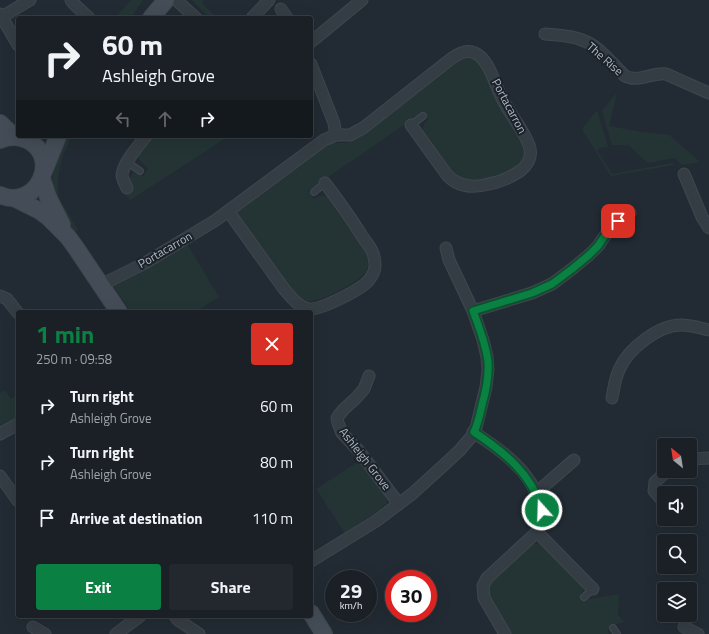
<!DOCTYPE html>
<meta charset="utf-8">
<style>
:root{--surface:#1a2026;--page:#23282e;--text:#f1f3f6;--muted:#9fa3a7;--line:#383e43;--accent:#0b8043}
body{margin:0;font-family:"Titillium Web",sans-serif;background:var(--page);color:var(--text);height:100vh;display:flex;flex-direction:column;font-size:15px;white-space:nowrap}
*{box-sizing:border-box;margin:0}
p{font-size:13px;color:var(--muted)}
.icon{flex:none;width:22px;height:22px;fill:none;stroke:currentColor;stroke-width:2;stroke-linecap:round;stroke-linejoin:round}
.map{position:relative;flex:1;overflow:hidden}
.details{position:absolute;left:16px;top:310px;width:297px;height:308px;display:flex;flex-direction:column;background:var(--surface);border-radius:4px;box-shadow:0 4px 16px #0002,0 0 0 1px var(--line)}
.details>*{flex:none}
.hud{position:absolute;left:16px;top:16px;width:297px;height:122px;border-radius:4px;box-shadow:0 4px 16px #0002,0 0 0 1px var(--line);background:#1a2026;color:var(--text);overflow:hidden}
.needle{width:26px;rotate:330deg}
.fabs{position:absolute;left:657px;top:438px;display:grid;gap:8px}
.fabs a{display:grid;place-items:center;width:40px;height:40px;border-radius:4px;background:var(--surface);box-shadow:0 4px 16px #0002,0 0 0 1px var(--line);font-size:20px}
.speed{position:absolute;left:325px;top:570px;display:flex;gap:8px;font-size:20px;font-weight:700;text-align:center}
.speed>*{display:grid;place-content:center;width:52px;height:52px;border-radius:50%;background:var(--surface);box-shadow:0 4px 16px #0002,0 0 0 1px var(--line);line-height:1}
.speed small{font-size:10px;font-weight:400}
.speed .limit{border:6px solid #d22;background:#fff;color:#111}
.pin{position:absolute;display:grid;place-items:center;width:34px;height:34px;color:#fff;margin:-17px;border-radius:8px;box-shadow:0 2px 6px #0006}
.me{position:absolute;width:44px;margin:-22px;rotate:340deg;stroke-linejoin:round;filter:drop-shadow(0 0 3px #0008)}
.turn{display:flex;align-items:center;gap:14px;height:84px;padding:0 20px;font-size:18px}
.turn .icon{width:52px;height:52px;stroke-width:2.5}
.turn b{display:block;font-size:28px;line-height:34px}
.lanes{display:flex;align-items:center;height:38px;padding:0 20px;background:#0003;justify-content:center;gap:20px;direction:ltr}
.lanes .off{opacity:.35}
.round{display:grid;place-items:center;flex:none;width:42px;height:42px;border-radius:4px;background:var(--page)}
.head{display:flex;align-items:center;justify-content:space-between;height:68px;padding:0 20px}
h1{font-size:24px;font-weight:700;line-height:30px;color:var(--accent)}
.cta{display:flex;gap:8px;margin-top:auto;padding:8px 20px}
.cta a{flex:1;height:46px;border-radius:4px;background:var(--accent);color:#fff;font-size:16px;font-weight:700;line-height:46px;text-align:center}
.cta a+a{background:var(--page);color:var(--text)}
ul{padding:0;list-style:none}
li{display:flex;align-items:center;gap:12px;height:56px;padding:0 20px}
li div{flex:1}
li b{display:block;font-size:15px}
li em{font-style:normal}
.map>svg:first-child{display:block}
.green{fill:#243435}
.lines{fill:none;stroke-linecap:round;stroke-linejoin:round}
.lane-casing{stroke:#3f464e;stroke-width:8}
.street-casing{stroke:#3f464e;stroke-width:13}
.secondary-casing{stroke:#3f464e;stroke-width:18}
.lane{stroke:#353d44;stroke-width:5.5}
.street{stroke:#353d44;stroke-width:11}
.secondary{stroke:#444c57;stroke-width:16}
.route-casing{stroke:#07532c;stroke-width:10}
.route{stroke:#0b8043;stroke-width:7}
.labels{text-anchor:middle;stroke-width:4;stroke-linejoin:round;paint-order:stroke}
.street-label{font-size:12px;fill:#b0b8c1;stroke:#1b2229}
</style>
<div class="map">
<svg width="709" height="634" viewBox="0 0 709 634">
<rect width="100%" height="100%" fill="#222b33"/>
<g class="green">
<path d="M131,0H143L131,18H115Z"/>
<path d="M192,0H203L202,3L217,18H209Z"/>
<path d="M469,58L476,60L482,66L521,138L526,154L522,162L515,169L501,176L482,182H468L454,177L422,132L424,124L428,119L424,111L308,191L314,199C323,193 328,195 334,203L367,253C368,259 369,265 366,271C360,282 319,303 307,301C302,301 297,297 293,294L236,213L331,143H346L361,137L448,69L460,60Z"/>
<path d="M617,93L609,126L642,132L669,135L700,162L682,165L675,158L648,163L628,145H612L602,111L614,96Z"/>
<path d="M597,110L608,147L600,148L597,150L612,174L672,163L674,165L611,176L582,129Z"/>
<path d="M65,136L70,140C59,160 55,183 60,206L51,186L55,164Z"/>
<path d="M153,136H229L130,200L126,195L133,190L128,180L134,172L143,177L148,169L139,159L138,154Z"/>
<path d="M63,205L78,230L74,232L61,210Z"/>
<path d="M187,244L219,297L195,312H131L113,285Z"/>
<path d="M5,390L11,399L18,394V420L0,430V393Z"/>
<path d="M361,460L385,495L387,503L379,510L345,533L316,489Z"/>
<path d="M531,543L542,544L550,550L556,559L570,572L583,585V590L580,595L584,600L619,594L618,614L624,622L610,626C607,628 608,631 609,634H510L489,597V586L490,583Z"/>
</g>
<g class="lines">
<g class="lane-casing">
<g id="lane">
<path d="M411,125L423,116"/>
<path d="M127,162L140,171"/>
<path d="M314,192L325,183"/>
<path d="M584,597L593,589"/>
<path d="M613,628L617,634"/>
</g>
</g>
<g class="street-casing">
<g id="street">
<path d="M71,0L73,3L89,18"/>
<path d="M176,0L196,18"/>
<path d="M281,9L287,18"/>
<path d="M0,14L18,45"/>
<path d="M0,18L30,0"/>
<path d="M252,18L269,0"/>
<path d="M545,34C558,35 571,35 582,40C600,46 612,64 625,76C638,83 653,72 666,74L709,93"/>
<path d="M311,42L362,0"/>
<path d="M311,64L334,123L336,135"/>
<path d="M684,174L702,217L709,228"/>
<path d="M127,188C125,184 123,181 122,176C122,164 139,145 146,136"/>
<path d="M228,211L284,289C291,297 298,307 309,309C321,310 362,289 369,280C372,276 375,271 375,266C375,262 374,255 372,251C370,246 365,241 362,236C351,218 338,200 325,183"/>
<path d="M101,285L145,263L188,237L216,220L324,140L336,135H350L363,128L452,58C459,53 467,49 475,53C490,60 495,86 503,100C507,108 512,115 517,123C527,139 540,156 520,171C511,177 500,182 489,184C474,188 458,187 447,175L411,125"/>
<path d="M0,296L7,299L18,313"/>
<path d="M473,311L532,293L552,284L572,269L589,255L598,246L611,227L617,221L630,213"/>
<path d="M369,376L364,389L356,398L344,409L339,415L337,418L338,423L342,433L359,451L399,504"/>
<path d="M612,398C614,388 615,377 620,368C629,348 659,325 681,325C691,325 700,328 709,330"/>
<path d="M473,432C500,449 531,471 540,503C542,510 544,517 541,524C540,527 538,529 537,532L487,578L483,586L484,598L505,634"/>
<path d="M0,434L18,424"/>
<path d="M690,459L709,458"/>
<path d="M0,476L18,501"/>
<path d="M536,493L574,460"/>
<path d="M663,501L654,491L655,482L667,471"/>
<path d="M537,532L593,589"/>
<path d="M311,561L376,521L412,494L445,464L460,450L471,437L476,428L486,387L488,370L487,357L483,340L473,311L449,260L446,248"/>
<path d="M175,616L178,620L199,634"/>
<path d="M33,627L45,634"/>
<path d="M684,627L698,634"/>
<path d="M116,634L140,616"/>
</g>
</g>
<g class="secondary-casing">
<g id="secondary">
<path d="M151,18L166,0"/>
<path d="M0,123L15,137"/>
<path d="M0,140C9,136 18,136 27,140C62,157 37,211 0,195"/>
<path d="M44,171L58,136"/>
<path d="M42,179L48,197L62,225"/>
<path d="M14,198L40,211L48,217L68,237L76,248L119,312"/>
<path d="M311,613L324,634"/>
</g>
</g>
<use href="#lane" class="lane"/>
<use href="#street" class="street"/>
<use href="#secondary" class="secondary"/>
</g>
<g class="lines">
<g class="route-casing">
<path id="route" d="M542,510C532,474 504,452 474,432C478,424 480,414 482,405C486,391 489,377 488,362C486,344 479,327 473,311L532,293L552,284L572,269L589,255L598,246L608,231L618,221"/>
</g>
<use href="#route" class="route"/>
</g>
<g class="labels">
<g class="street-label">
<text transform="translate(605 59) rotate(41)" y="4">The Rise</text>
<text transform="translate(509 106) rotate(62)" y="4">Portacarron</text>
<text transform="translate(165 250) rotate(-30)" y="4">Portacarron</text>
<text transform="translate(365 459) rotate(52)" y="4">Ashleigh Grove</text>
</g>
</g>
</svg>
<div class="fabs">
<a><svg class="needle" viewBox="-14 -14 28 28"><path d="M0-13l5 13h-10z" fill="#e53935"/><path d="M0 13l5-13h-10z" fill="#9fa3a7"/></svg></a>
<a><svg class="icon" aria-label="sound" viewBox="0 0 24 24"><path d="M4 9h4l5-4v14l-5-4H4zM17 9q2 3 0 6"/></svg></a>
<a><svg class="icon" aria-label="search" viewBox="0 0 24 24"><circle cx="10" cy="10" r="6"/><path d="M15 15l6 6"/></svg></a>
<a><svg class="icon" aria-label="layers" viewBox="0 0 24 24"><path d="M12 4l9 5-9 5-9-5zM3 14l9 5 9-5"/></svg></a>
</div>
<div class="speed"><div>29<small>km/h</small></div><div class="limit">30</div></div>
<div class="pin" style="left:618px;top:221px;background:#d93025"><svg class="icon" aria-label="arrive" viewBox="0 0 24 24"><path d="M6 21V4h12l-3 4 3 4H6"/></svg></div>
<svg class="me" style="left:542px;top:510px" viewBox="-20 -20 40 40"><circle r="17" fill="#0b8043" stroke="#fff" stroke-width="3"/><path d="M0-11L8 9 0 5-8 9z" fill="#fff"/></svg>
<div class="hud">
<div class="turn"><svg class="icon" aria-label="right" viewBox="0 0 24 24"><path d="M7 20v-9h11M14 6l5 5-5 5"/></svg><div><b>60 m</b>Ashleigh Grove</div></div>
<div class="lanes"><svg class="icon off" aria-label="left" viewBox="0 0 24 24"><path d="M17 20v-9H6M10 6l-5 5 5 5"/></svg><svg class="icon off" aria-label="ahead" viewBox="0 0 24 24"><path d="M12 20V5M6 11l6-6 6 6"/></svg><svg class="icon" aria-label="right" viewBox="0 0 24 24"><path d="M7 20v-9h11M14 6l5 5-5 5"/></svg></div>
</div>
<section class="details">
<div class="head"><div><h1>1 min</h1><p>250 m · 09:58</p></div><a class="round" style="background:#d93025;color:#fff"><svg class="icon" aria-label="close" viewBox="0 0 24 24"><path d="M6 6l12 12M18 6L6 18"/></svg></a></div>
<ul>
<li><svg class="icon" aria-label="right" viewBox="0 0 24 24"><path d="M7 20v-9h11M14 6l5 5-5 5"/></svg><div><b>Turn right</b><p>Ashleigh Grove</p></div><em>60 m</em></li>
<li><svg class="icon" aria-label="right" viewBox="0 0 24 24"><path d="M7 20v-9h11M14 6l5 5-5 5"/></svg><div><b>Turn right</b><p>Ashleigh Grove</p></div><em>80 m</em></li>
<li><svg class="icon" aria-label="arrive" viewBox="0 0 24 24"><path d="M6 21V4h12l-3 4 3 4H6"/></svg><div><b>Arrive at destination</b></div><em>110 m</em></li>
</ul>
<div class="cta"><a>Exit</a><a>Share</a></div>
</section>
</div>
